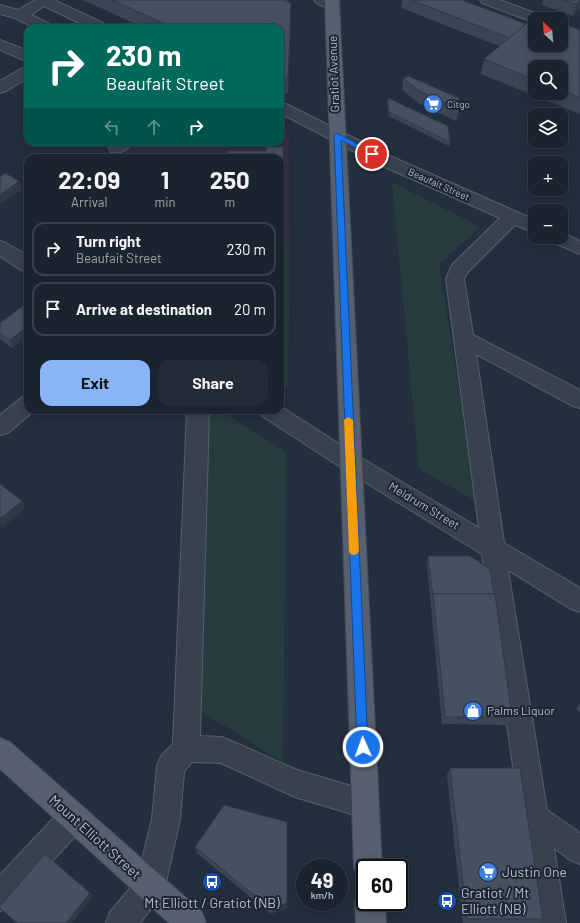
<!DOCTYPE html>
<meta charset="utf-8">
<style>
:root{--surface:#1b232e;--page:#242b36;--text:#f1f3f6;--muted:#a0a4aa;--line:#39404a;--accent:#8ab4f8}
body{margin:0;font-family:Barlow,sans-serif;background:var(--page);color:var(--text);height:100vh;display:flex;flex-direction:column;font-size:15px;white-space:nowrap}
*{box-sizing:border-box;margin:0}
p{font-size:13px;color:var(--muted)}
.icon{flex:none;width:22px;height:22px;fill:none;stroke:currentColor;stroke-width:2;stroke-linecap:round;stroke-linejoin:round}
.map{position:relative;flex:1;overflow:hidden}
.drawer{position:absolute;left:24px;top:154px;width:260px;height:260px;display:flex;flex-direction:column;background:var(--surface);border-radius:12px;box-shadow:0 2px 10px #0003,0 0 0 1px var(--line)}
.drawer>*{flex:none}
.hud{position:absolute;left:24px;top:24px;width:260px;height:122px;border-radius:12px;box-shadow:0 2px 10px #0003,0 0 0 1px var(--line);background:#00695c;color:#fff;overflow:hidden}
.needle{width:26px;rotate:334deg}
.fabs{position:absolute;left:528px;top:12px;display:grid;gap:8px}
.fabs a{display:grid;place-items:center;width:40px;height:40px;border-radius:8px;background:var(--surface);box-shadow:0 2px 10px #0003,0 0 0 1px var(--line);font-size:20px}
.speed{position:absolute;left:296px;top:859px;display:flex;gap:8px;font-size:20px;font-weight:700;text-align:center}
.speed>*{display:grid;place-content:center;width:52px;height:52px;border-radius:50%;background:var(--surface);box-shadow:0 2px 10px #0003,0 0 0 1px var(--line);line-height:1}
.speed small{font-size:10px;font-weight:400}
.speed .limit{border:2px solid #111;border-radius:6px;background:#fff;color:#111}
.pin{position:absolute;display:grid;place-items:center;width:34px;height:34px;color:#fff;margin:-17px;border:2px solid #fff;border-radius:50%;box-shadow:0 1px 4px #0007}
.me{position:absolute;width:44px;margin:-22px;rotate:358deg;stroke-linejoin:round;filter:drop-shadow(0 0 3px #0008)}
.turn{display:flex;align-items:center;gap:14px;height:84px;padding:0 16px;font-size:18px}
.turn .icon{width:52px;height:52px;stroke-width:2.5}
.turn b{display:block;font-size:28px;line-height:34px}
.lanes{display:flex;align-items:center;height:38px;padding:0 16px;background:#0003;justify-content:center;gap:20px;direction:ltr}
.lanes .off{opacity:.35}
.eta{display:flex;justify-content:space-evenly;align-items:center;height:68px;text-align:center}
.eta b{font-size:24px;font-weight:700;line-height:28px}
.cta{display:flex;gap:8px;margin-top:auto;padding:8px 16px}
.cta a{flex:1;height:46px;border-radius:12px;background:var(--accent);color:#111;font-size:16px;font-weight:700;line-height:46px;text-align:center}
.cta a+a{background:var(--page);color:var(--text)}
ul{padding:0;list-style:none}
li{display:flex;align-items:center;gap:12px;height:54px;margin:0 8px 6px;padding:0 8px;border:2px solid var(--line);border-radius:12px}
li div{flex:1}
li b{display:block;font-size:15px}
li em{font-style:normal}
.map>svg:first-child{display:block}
.medical{fill:#32303f}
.green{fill:#263c3f}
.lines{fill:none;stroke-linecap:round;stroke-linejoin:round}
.minor-casing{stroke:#565f6c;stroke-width:2}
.major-casing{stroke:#414a57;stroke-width:2}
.minor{fill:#38414e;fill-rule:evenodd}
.major{fill:#56606e;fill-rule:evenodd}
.wall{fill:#3b4654;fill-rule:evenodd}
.shaded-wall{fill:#303945}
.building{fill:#455162;stroke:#303945}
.route{fill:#1a73e8;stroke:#114b97}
.slow{fill:#f59e0b}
.labels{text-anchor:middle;stroke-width:4;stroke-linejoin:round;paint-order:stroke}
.far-poi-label{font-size:10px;fill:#b4bcc9;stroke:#1d2633;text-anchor:start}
.far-street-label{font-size:10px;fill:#b4bcc9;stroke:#1d2633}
.street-label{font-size:12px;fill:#b4bcc9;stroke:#1d2633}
.poi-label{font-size:12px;fill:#b4bcc9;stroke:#1d2633;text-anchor:start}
.near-street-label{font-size:14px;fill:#b4bcc9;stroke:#1d2633}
.near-poi-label{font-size:14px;fill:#b4bcc9;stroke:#1d2633;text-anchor:start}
</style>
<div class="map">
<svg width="580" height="923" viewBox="0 0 580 923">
<rect width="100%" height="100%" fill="#242f3e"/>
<path class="medical" d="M280,127L289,132L290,246H280V158H123L116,155L135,142H280Z"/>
<g class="green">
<path d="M392,182L480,227L439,264L477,502L419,469Z"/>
<path d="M280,246H290L288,388L280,384Z"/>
<path d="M207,410H219L286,453L283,762L197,709Z"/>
</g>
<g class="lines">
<g class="minor-casing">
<g id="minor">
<path d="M35,0H54L107,25L109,28H90L44,6L31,15L52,25L54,28H35L15,18L0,14V5L18,10Z"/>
<path d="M314,0H334L339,4L337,7C330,9 318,6 314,0Z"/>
<path d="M480,0H500L543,16L545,19H535V23L533,22L482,3Z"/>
<path d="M0,40L28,51V62L0,50Z"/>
<path d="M28,66V78L6,91L0,93V81L23,68Z"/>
<path d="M280,102L286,104L390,156L535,220V233L515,225L467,273L464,279L473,335L580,390V408L573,406L476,354L504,543L580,588V612L571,609L508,570L547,810L580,833V864L570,860L554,848L566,923H536L482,554L342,468L262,416L258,410H280V406L358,456L479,528L446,279L452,265L500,218L378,164L280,113Z"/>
<path d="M114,142H133C128,150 121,154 111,152L109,148Z"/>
<path d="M561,232L580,241V254L550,241L547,237H561Z"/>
<path d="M0,241L6,243L28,256V271L21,270L0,256Z"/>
<path d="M28,396V410H35L8,433L0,435V415L21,398Z"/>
<path d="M187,410H209L200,736L222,737L297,770L365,790L375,794L379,804L375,814L365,818L295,797L221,763L192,762L184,772L180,819L165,887L160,897L140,923H106L110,912L137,880L152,819L157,766L161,756L173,744Z"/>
<path d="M73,804L83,808L87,818L83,828L10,906L0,911V875L63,808Z"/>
</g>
</g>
<g class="major-casing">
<g id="major">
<path d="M325,0H339L382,868H365V881L358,878L354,868Z"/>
<path d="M0,738L10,742L202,912L206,923H169L0,769Z"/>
<path d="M365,889V902H385L386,923H356L355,902L360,892Z"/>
</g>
</g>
<use href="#minor" class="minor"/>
<use href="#major" class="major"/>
</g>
<g class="wall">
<path d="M83,0H288L291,17L288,94L280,90V28H144Z"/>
<path d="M402,0H462L526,24L580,30V114L481,74L484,59L499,46L401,8ZM535,67H561V93H535Z"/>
<path d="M543,0H580L573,16L542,5Z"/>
<path d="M403,79L459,98L458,118L456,121L420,104L402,90Z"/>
<path d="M388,98L450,142L449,146L389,116L387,102Z"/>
<path d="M283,147V169H280V158H228Z"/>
<path d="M28,302L12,348L0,339V323Z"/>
<path d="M428,556L512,717L507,725L442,724L427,563Z"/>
<path d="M580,703V712L576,709Z"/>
<path d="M450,768L543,919L538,923H463L447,775Z"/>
<path d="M195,847L287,908L271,914L197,853Z"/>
</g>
<g class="shaded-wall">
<path d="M580,1V10L573,16L576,4Z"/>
<path d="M291,3V17L288,94V79Z"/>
<path d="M460,106L458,118L456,121L458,109Z"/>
<path d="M19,181L22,190L0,204V195Z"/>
<path d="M28,326V336L12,348L10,340Z"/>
<path d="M22,501L25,508L2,528L0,523V519Z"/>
<path d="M287,822V908L271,914V909Z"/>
<path d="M90,893L93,896L72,923H66Z"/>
</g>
<g class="building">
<path d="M112,0H284L291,3L288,79L280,76V28H174Z"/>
<path d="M411,0H462L526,24L510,38Z"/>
<path d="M563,0H580V1L576,4Z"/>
<path d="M538,14L551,19H535V45H561V23L580,30V98L561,90V67H535V80L484,59Z"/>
<path d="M106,26L110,28H103Z"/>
<path d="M408,76L459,98L460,106L458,109L421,92L403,79Z"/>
<path d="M388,98L448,126L450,142L389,112Z"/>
<path d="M266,147H283V157H272V158H228V151H266Z"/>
<path d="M5,173L19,181L0,195V177Z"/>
<path d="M28,302V326L10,340L0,333V323Z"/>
<path d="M0,484L22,501L0,519Z"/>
<path d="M428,556H470L490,569L494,594H433V597Z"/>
<path d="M433,594H495L512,717H445Z"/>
<path d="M450,768H520L543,919H467Z"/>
<path d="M224,805L287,822V903L271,909L195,847Z"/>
<path d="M45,854L90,893L66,923H17L0,908V906Z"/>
</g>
<path class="route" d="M337,133L376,154L375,155H370L341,140L368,747L367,751L363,753L359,751L357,747L334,135Z"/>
<path class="slow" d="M348,417L353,420L359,551L357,554L354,555L350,554L349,551L344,420Z"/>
<defs>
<g id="supermarket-disc" transform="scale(1)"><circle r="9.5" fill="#3f7fe0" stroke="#1d2633"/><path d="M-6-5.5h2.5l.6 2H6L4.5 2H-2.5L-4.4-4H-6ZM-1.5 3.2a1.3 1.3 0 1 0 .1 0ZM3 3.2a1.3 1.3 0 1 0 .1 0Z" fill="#fff"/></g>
<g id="shop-disc" transform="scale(1)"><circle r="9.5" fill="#3f7fe0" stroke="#1d2633"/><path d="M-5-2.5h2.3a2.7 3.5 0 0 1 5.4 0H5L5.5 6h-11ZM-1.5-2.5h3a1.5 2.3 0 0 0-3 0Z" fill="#fff"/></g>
<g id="bus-disc" transform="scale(1)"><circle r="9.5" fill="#1a4fb4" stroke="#1d2633"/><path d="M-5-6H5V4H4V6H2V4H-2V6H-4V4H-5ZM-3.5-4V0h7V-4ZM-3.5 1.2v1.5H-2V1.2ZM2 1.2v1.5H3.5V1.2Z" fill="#fff"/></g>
</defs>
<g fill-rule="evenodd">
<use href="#supermarket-disc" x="433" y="104"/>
<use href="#shop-disc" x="473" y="711"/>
<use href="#supermarket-disc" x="488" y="872"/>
<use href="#bus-disc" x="212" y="882"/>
<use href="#bus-disc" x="447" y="901"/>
</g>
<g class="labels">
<g class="far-poi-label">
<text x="447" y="108">Citgo</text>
</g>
<g class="far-street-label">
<text transform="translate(439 184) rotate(24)" y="4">Beaufait Street</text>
</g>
<g class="street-label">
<text transform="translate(334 74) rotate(-92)" y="4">Gratiot Avenue</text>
<text transform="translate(424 506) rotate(31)" y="4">Meldrum Street</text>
</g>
<g class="poi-label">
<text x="487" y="715">Palms Liquor</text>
</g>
<g class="near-street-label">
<text transform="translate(95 837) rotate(42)" y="5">Mount Elliott Street</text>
</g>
<g class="near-poi-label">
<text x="502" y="877">Justin One</text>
<text x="461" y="898">Gratiot / Mt<tspan x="461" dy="16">Elliott (NB)</tspan></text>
<text x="212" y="908" text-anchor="middle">Mt Elliott / Gratiot (NB)</text>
</g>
</g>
</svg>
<div class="fabs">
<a><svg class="needle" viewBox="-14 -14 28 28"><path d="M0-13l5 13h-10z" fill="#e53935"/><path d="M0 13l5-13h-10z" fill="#a0a4aa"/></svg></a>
<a><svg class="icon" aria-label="search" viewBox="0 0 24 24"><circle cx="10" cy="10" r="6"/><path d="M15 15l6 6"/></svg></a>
<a><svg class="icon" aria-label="layers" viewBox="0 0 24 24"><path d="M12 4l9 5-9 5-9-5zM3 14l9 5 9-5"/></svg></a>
<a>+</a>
<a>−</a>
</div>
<div class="speed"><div>49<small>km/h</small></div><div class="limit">60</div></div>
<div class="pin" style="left:372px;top:154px;background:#d93025"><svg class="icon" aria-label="arrive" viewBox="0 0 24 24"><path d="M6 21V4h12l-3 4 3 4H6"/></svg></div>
<svg class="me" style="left:363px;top:747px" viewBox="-20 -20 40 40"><circle r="17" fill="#1a73e8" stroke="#fff" stroke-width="3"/><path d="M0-11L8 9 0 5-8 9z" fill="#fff"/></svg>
<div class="hud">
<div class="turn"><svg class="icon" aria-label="right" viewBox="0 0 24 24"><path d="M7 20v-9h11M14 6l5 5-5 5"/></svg><div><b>230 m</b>Beaufait Street</div></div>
<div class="lanes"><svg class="icon off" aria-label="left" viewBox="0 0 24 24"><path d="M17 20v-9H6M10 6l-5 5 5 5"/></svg><svg class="icon off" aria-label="ahead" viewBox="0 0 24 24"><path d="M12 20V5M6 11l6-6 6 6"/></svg><svg class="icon" aria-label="right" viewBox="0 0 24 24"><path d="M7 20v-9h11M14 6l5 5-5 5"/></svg></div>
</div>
<section class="drawer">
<div class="eta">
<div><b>22:09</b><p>Arrival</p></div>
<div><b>1</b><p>min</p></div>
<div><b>250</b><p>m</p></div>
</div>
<ul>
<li><svg class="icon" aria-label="right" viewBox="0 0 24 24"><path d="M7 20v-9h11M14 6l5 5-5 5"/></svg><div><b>Turn right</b><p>Beaufait Street</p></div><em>230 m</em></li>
<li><svg class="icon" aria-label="arrive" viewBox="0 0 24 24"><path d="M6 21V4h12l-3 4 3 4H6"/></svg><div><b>Arrive at destination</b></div><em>20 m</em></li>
</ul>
<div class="cta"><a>Exit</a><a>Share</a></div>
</section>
</div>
